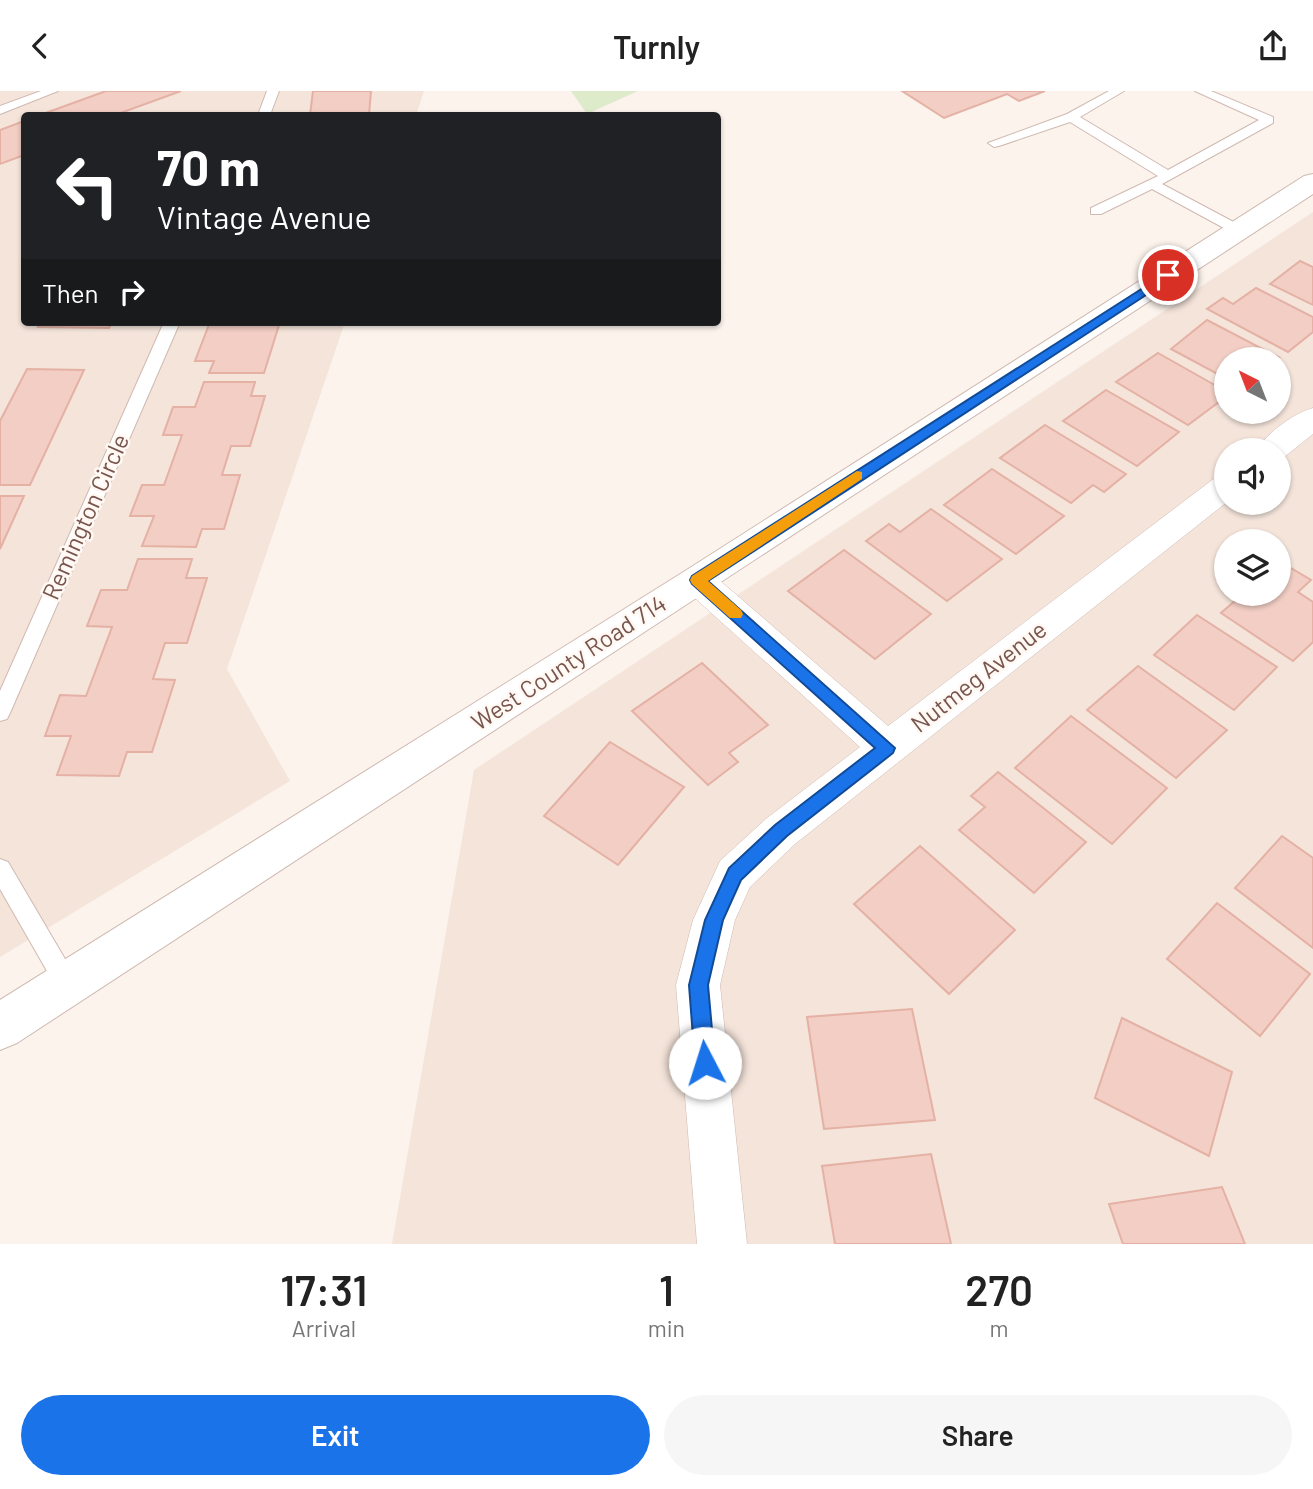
<!DOCTYPE html>
<style>
:root{--surface:#fff;--page:#f6f6f6;--text:#222;--muted:#767676;--accent:#1a73e8}
body{margin:0;font-family:Barlow,sans-serif;background:var(--page);color:var(--text);height:100vh;display:flex;flex-direction:column;font-size:26px;white-space:nowrap}
*{box-sizing:border-box;margin:0}
p{font-size:23px;color:var(--muted)}
.icon{flex:none;width:38px;height:38px;fill:none;stroke:currentColor;stroke-width:2;stroke-linecap:round;stroke-linejoin:round}
.map{position:relative;height:1153px;overflow:hidden}
.side{display:flex;flex-direction:column;background:var(--surface);flex:1}
.side>*{flex:none}
.banner{position:absolute;left:21px;top:21px;width:700px;height:214px;border-radius:7px;box-shadow:0 2px 5px #0004;background:#202124;color:#fff;overflow:hidden}
.needle{width:46px;rotate:318deg}
.tools{position:absolute;left:1214px;top:256px;display:grid;gap:14px}
.tools a{display:grid;place-items:center;width:77px;height:77px;border-radius:50%;background:var(--surface);box-shadow:0 2px 5px #0004;font-size:35px}
.pin{position:absolute;display:grid;place-items:center;width:60px;height:60px;color:#fff;margin:-30px;border:4px solid #fff;border-radius:50%;box-shadow:0 2px 7px #0007}
.me{position:absolute;width:77px;margin:-38px;rotate:355deg;stroke-linejoin:round;filter:drop-shadow(0 0 5px #0008)}
.turn{display:flex;align-items:center;gap:24px;height:147px;padding:0 21px;font-size:32px}
.turn .icon{width:91px;height:91px;stroke-width:2.5}
.turn b{display:block;font-size:49px;line-height:60px}
.then{display:flex;align-items:center;height:66px;padding:0 21px;background:#0003;gap:14px;font-size:26px}
.eta{display:flex;justify-content:space-evenly;align-items:center;height:119px;text-align:center}
.eta b{font-size:42px;font-weight:600;line-height:49px}
.primary-button{display:flex;gap:14px;margin-top:auto;padding:14px 21px}
.primary-button a{flex:1;height:80px;border-radius:42px;background:var(--accent);color:#fff;font-size:28px;font-weight:600;line-height:80px;text-align:center}
.primary-button a+a{background:var(--page);color:var(--text)}
header{display:flex;justify-content:space-between;align-items:center;height:91px;padding:0 21px;background:var(--surface);font-size:32px;font-weight:600}
.map>svg:first-child{display:block}
.residential{fill:#f4e4da;fill-rule:evenodd}
.green{fill:#ddebca}
.building{fill:#f2cec4;stroke:#e4b1a4;stroke-width:2}
.lines{fill:none;stroke-linecap:round;stroke-linejoin:round}
.service-casing{stroke:#cfb9b0;stroke-width:2}
.minor-casing{stroke:#cfb9b0;stroke-width:1}
.tertiary-casing{stroke:#cfb9b0;stroke-width:2}
.service{fill:#fff;fill-rule:evenodd}
.minor{fill:#fff;fill-rule:evenodd}
.tertiary{fill:#fff;fill-rule:evenodd}
.route{fill:#1a73e8;stroke:#114b97;stroke-width:2}
.slow{fill:#f59e0b}
.labels{text-anchor:middle;stroke-width:5;stroke-linejoin:round;paint-order:stroke}
.street-label{font-size:24px;fill:#78554e;stroke:#fff8f3}
</style>
<header><svg class="icon" aria-label="back" viewBox="0 0 24 24"><path d="M15 5l-7 7 7 7"/></svg>Turnly<svg class="icon" aria-label="share" viewBox="0 0 24 24"><path d="M12 15V3M7 8l5-5 5 5M5 13v7h14v-7"/></svg></header>
<div class="map">
<svg width="1313" height="1153" viewBox="0 0 1313 1153">
<rect width="100%" height="100%" fill="#fcf3ec"/>
<g class="residential">
<path d="M0,0H424L416,24H24V231H345L227,578L290,690L0,866Z"/>
<path d="M1313,121V1153H392L474,679ZM1227,268H1279V320H1227ZM1227,359H1279V411H1227ZM1227,450H1279V502H1227Z"/>
</g>
<path class="green" d="M571,0H638L587,23Z"/>
<g class="building">
<path d="M106,0H181L115,24H40Z"/>
<path d="M313,0H371L369,24H310Z"/>
<path d="M902,0H1045L1019,10L1007,3L944,27Z"/>
<path d="M24,30V64L0,73V39Z"/>
<path d="M1300,170L1313,176V214L1270,193Z"/>
<path d="M1256,197L1313,226V241L1288,261L1207,218L1223,207L1233,213Z"/>
<path d="M1207,229L1278,266L1227,268V288L1171,258Z"/>
<path d="M41,231H112L109,237L38,236Z"/>
<path d="M210,231H280L264,282H209L214,270H195Z"/>
<path d="M1158,262L1227,301V305L1188,334L1116,291Z"/>
<path d="M27,278L84,279L30,394H0V330Z"/>
<path d="M204,291H255L251,305H265L250,355H231L222,384H240L224,438H202L196,456L142,455L154,425H130L142,394H164L182,344H163L173,316H195Z"/>
<path d="M1106,299L1179,341L1137,375L1063,330Z"/>
<path d="M1045,334L1126,383L1104,401L1093,394L1071,412L1000,367Z"/>
<path d="M992,378L1064,425L1016,463L944,414Z"/>
<path d="M0,405H24L0,458Z"/>
<path d="M931,418L1002,468L947,510L866,450L889,433L900,441Z"/>
<path d="M844,459L931,523L875,568L788,500Z"/>
<path d="M138,468H192L186,487H207L187,552H165L153,588L175,589L152,661H127L119,685L57,684L71,645H45L60,604L86,605L112,536L87,535L101,499H127Z"/>
<path d="M1279,470L1311,489L1298,501L1313,511V551L1293,570L1221,522L1244,502H1279Z"/>
<path d="M1197,524L1277,576L1234,619L1154,564Z"/>
<path d="M702,572L768,634L729,662L738,671L708,694L632,620Z"/>
<path d="M1138,575L1227,639L1176,687L1087,619Z"/>
<path d="M1071,625L1167,697L1112,753L1015,677Z"/>
<path d="M610,651L684,696L618,774L544,725Z"/>
<path d="M998,681L1086,751L1034,802L959,739L985,716L971,705Z"/>
<path d="M1282,745L1313,767V857L1235,797Z"/>
<path d="M920,755L1015,839L949,903L854,813Z"/>
<path d="M1217,812L1310,883L1260,945L1167,868Z"/>
<path d="M912,918L935,1029L824,1038L807,926Z"/>
<path d="M1122,927L1232,981L1209,1065L1095,1007Z"/>
<path d="M931,1063L951,1153H835L822,1075Z"/>
<path d="M1222,1096L1245,1153H1123L1109,1113Z"/>
</g>
<g class="lines">
<g class="service-casing">
<g id="service">
<path d="M41,0H58L0,23V15Z"/>
<path d="M267,0H279L270,24H258Z"/>
<path d="M1109,0H1124L1080,26L1168,79L1259,29L1195,0H1211L1273,26V32L1162,93L1243,136V142H1233L1152,98L1101,123H1091V117L1158,85L1070,31L999,55L994,56L988,52L1067,23Z"/>
<path d="M164,231H180L10,622L7,628L0,630V600Z"/>
<path d="M0,768L8,771L75,885L79,893L75,901L67,904L59,901L0,798Z"/>
</g>
</g>
<g class="minor-casing">
<g id="minor">
<path d="M1313,317V343L1283,367L1279,368V359H1256C1267,342 1294,322 1313,317Z"/>
<path d="M1227,383V411L795,753L750,796L735,829L720,894L747,1153H697L676,894L693,829L720,770L767,727L860,656L686,499L681,490L686,481L698,477L710,481L888,635L1216,386Z"/>
</g>
</g>
<g class="tertiary-casing">
<path id="tertiary" d="M1313,83V103L17,952L0,959V909L685,480L1304,85Z"/>
</g>
<use href="#service" class="service"/>
<use href="#minor" class="minor"/>
<use href="#tertiary" class="tertiary"/>
</g>
<path class="route" d="M1168,181L1172,182V187L708,490L895,657L893,662L787,745L741,789L723,829L708,894L715,972L712,979L705,982L698,979L695,972L689,894L705,829L729,777L775,734L875,657L692,493L690,489L692,485Z"/>
<path class="slow" d="M857,380L862,381V388L708,490L741,519L743,523L741,527H730L692,493L690,489L692,485Z"/>
<g class="labels">
<g class="street-label">
<text transform="translate(86 426) rotate(-66)" y="8">Remington Circle</text>
<text transform="translate(569 572) rotate(-33)" y="8">West County Road 714</text>
<text transform="translate(979 586) rotate(-38)" y="8">Nutmeg Avenue</text>
</g>
</g>
</svg>
<div class="tools">
<a><svg class="needle" viewBox="-14 -14 28 28"><path d="M0-13l5 13h-10z" fill="#e53935"/><path d="M0 13l5-13h-10z" fill="#767676"/></svg></a>
<a><svg class="icon" aria-label="sound" viewBox="0 0 24 24"><path d="M4 9h4l5-4v14l-5-4H4zM17 9q2 3 0 6"/></svg></a>
<a><svg class="icon" aria-label="layers" viewBox="0 0 24 24"><path d="M12 4l9 5-9 5-9-5zM3 14l9 5 9-5"/></svg></a>
</div>
<div class="pin" style="left:1168px;top:184px;background:#d93025"><svg class="icon" aria-label="arrive" viewBox="0 0 24 24"><path d="M6 21V4h12l-3 4 3 4H6"/></svg></div>
<svg class="me" style="left:705px;top:972px" viewBox="-20 -20 40 40"><circle r="19" fill="#fff"/><path d="M0-13L10 11 0 6-10 11z" fill="#1a73e8"/></svg>
<div class="banner">
<div class="turn"><svg class="icon" aria-label="left" viewBox="0 0 24 24"><path d="M17 20v-9H6M10 6l-5 5 5 5"/></svg><div><b>70 m</b>Vintage Avenue</div></div>
<div class="then">Then<svg class="icon" aria-label="right" viewBox="0 0 24 24"><path d="M7 20v-9h11M14 6l5 5-5 5"/></svg></div>
</div>
</div>
<section class="side">
<div class="eta">
<div><b>17:31</b><p>Arrival</p></div>
<div><b>1</b><p>min</p></div>
<div><b>270</b><p>m</p></div>
</div>
<div class="primary-button"><a>Exit</a><a>Share</a></div>
</section>
